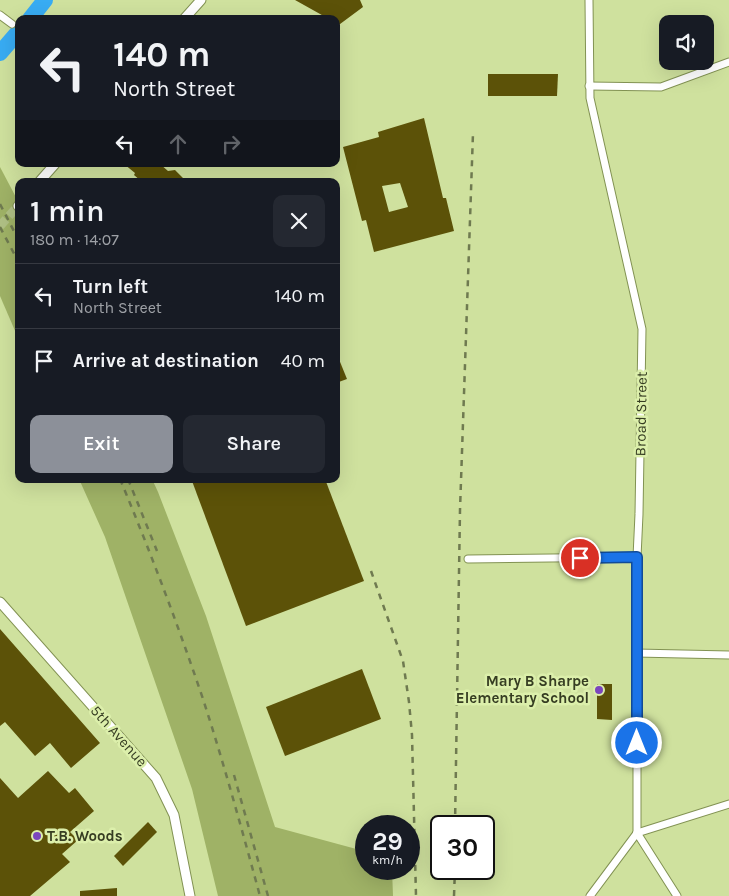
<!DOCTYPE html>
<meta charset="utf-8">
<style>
:root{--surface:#171b24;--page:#242831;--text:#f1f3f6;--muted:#9ea1a6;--line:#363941;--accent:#8c9099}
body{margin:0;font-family:Karla,sans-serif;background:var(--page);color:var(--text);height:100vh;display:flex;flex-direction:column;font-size:19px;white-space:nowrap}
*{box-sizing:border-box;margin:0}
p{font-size:16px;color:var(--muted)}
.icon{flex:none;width:28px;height:28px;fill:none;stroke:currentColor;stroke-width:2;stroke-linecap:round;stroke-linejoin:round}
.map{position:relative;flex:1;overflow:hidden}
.details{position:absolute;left:15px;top:178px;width:325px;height:305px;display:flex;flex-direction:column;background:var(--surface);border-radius:10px;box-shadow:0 5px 20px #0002}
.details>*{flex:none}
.top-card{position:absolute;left:15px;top:15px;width:325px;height:152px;border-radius:10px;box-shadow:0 5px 20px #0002;background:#171b24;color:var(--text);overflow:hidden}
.tools{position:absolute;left:659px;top:15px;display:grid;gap:10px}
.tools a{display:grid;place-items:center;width:55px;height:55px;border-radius:10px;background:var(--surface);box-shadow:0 5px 20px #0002;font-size:25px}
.speed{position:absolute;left:355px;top:815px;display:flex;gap:10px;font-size:25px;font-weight:700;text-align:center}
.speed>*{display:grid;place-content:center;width:65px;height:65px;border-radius:50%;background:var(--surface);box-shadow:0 5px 20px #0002;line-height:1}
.speed small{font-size:12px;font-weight:400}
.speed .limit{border:2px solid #111;border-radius:8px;background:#fff;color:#111}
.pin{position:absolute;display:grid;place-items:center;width:42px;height:42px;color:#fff;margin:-21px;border:2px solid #fff;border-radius:50%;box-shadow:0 1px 5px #0007}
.me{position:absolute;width:55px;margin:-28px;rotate:0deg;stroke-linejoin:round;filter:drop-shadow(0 0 4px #0008)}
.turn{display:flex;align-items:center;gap:18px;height:105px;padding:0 15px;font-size:22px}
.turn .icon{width:65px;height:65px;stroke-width:2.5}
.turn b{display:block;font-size:35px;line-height:42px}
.lanes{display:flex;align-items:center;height:48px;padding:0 15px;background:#0003;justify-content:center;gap:25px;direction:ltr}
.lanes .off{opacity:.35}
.round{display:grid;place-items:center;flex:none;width:52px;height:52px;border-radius:10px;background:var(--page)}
.headline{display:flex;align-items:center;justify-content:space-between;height:85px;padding:0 15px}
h1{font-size:30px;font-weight:600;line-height:38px}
.primary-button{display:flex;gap:10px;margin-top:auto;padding:10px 15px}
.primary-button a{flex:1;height:58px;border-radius:10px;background:var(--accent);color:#fff;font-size:20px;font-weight:600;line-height:58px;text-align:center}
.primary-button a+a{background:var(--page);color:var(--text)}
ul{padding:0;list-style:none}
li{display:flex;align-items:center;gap:15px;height:65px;padding:0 15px;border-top:1px solid var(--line)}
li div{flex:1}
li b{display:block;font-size:19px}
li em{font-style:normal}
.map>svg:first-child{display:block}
.green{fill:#9fb266}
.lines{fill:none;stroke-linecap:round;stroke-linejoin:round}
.river{stroke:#38acf3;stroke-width:16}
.building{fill:#5c5208;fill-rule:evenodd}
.tertiary-tunnel{stroke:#b0c085;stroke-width:9;stroke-dasharray:9 4.5;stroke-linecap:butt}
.minor-casing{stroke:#829253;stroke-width:9}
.tertiary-casing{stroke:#829253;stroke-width:11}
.minor{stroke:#fff;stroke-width:7}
.tertiary{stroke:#fff;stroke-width:9}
.rail{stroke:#6f7a50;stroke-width:2.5;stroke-dasharray:6 6;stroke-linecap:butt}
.route-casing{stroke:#114b97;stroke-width:12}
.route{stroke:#1a73e8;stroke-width:9}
.poi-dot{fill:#7b46bd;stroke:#dcefab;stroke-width:2}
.labels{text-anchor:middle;stroke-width:5;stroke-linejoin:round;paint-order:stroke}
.street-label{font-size:15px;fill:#363d22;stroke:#dcefab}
.poi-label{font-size:15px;font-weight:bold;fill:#363d22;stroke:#dcefab;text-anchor:end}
</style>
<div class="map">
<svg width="729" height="896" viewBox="0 0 729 896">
<rect width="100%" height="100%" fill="#cfe19e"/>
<g class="green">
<path d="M0,167L19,203V340L0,296Z"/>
<path d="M79,479H152L158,492L206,616L275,827L360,850L366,849V869H392L393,896H218L192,789L105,537Z"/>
</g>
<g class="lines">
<g class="river">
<path d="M30,19L45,0"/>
<path d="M0,53L19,31"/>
</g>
</g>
<g class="building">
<path d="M295,0H360L363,7L336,27V19H329Z"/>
<path d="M488,74H558L557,96H488Z"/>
<path d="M424,118L443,198H446L454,231L374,252L366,220L362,221L343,147L379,137L378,132ZM400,183L408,207L389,212L382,186Z"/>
<path d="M124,164H160L168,171L175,170L186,181H141L134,175L135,173Z"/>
<path d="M336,352L347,379L336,383Z"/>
<path d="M197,479H325L364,581L246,626L192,481Z"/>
<path d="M0,629L100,743L71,768L50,743L35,756L5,722L0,726Z"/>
<path d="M362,669L381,719L285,756L266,707Z"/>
<path d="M597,684H612V720L597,719Z"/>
<path d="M48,771L69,793L75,788L94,811L70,832L78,840L62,854L70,862L30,896H0V778L18,798Z"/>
<path d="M148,822L157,832L123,866L114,856Z"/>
<path d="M117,888V896H80V891Z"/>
</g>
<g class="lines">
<path class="tertiary-tunnel" d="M0,226L18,206"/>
<g class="minor-casing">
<g id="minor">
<path d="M589,0L590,98L642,329L639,514L637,557V833"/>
<path d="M0,15L12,24"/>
<path d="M589,86L661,87L729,62"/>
<path d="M468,559L637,557"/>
<path d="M636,653L729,655"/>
<path d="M637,833L729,804"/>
<path d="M637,833L677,896"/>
<path d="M590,896L637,833"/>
</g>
</g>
<g class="tertiary-casing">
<g id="tertiary">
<path d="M184,19L201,0"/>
<path d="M40,181L55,164"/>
<path d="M18,206L19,205"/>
<path d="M0,602L156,778L174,815L190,896"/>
</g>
</g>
<use href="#minor" class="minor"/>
<use href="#tertiary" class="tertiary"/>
<g class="rail">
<path d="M0,204L19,241"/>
<path d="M0,227L19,263"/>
<path d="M120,479C150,551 178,625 203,699C224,764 242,830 260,896"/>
<path d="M128,479L157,551"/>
<path d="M371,571L403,661L409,702L412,735L416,896"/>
<path d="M234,775L268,896"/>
<path d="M455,826L460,510L473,133"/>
<path d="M454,896L455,869"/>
</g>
</g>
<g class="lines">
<g class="route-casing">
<path id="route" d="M580,558L637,557V743"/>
</g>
<use href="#route" class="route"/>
</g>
<g class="poi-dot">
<circle cx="599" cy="690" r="5"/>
<circle cx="37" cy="836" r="5"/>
</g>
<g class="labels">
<g class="street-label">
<text transform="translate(641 414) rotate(-89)" y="5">Broad Street</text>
<text transform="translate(119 736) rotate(48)" y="5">5th Avenue</text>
</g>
<g class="poi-label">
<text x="589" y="686">Mary B Sharpe<tspan x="589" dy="17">Elementary School</tspan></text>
<text x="47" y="841" text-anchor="start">T.B. Woods</text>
</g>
</g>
</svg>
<div class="tools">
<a><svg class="icon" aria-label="sound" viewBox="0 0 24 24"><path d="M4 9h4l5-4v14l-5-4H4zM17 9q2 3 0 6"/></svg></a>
</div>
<div class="speed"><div>29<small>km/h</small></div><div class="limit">30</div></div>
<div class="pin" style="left:580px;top:558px;background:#d93025"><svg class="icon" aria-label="arrive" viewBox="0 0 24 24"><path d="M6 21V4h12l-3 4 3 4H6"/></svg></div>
<svg class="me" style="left:637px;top:743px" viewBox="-20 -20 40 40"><circle r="17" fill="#1a73e8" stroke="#fff" stroke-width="3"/><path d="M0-11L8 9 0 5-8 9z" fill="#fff"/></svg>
<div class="top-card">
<div class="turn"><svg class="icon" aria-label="left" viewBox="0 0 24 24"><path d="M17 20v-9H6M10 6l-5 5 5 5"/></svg><div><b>140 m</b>North Street</div></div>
<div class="lanes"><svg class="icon" aria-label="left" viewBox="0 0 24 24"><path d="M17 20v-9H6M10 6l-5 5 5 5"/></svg><svg class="icon off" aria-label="ahead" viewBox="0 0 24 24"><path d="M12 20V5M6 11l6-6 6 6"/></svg><svg class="icon off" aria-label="right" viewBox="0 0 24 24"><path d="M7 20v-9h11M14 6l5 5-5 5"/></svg></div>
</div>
<section class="details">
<div class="headline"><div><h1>1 min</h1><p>180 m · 14:07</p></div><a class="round"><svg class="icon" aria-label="close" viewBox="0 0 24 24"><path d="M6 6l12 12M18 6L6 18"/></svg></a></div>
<ul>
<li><svg class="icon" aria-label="left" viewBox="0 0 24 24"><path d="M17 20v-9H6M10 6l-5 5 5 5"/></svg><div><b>Turn left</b><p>North Street</p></div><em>140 m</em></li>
<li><svg class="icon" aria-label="arrive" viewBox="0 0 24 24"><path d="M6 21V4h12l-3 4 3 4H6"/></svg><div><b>Arrive at destination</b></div><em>40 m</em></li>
</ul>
<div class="primary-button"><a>Exit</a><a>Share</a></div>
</section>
</div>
